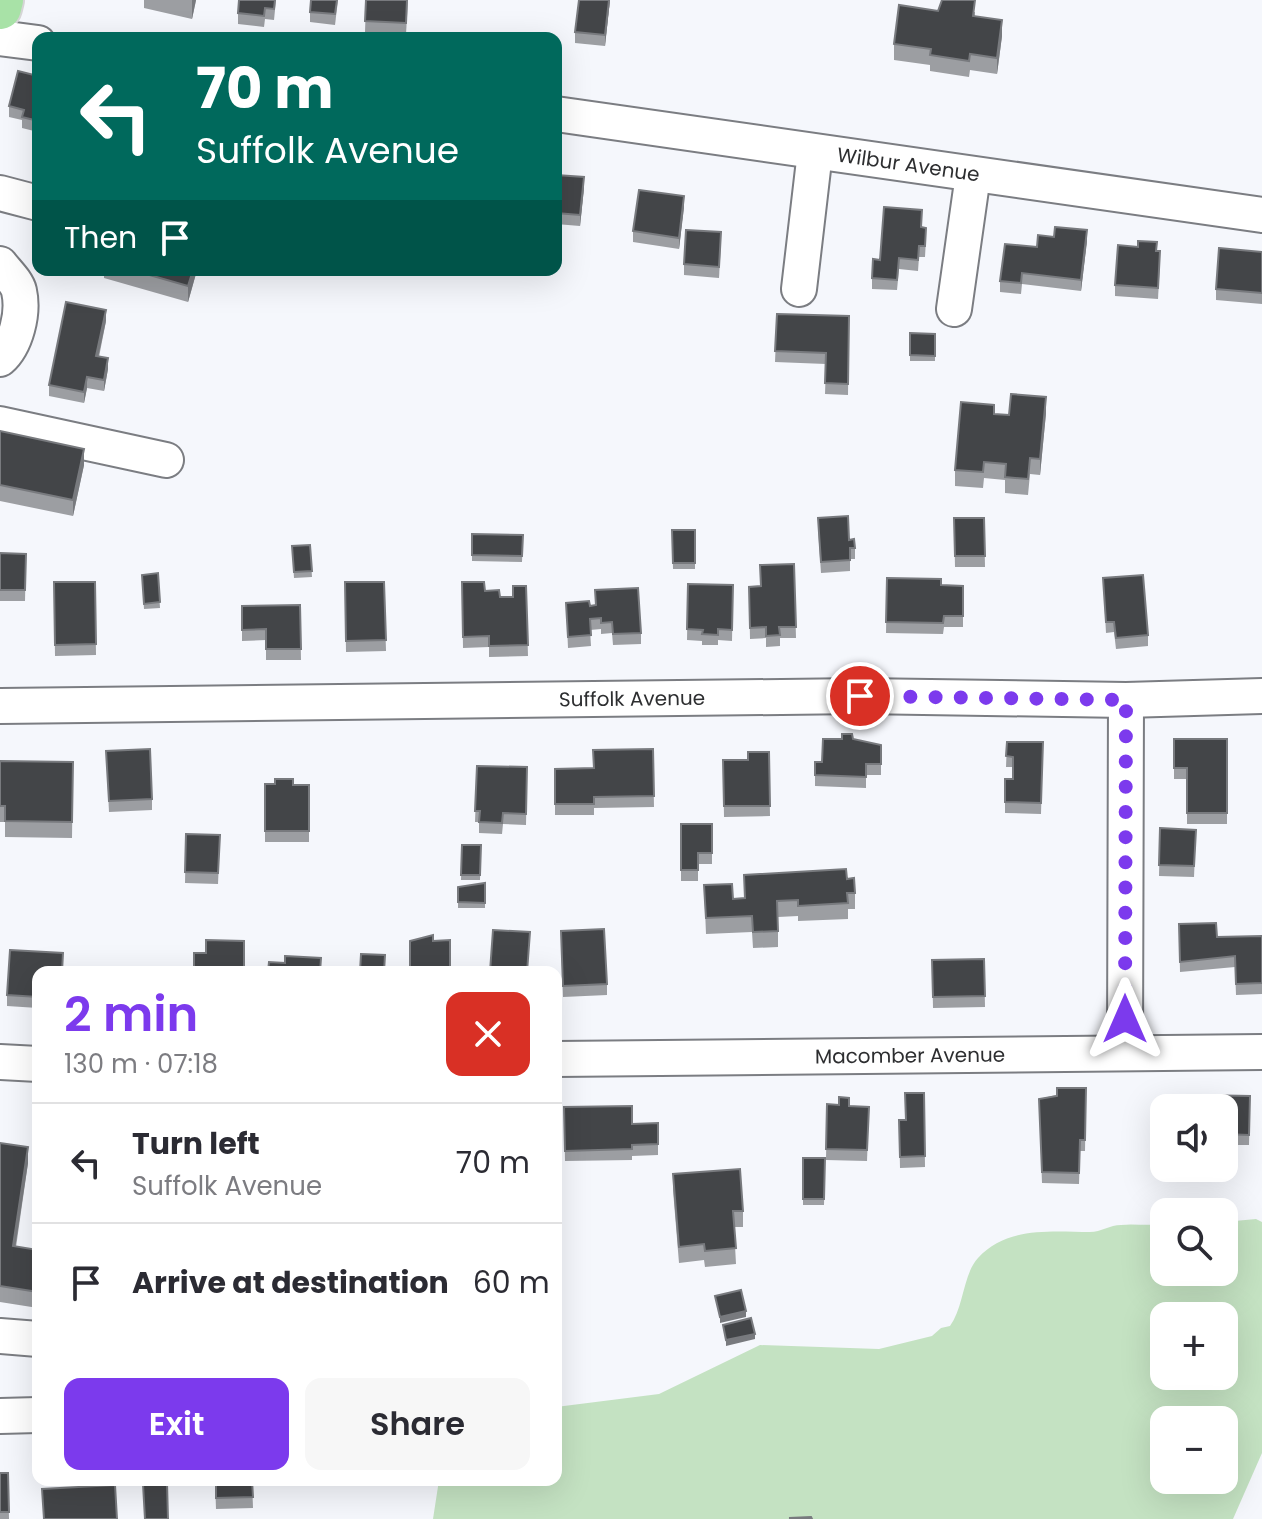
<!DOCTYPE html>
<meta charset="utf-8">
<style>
:root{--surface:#fff;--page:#f7f7f7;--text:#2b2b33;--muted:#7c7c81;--line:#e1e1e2;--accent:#7c3aed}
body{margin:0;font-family:Poppins,sans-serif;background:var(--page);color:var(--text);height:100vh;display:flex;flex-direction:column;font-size:30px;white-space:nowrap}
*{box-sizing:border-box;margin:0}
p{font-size:26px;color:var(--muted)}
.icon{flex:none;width:44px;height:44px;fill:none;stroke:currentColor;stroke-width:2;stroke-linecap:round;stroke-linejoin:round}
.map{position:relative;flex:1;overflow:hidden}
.details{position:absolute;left:32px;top:966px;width:530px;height:520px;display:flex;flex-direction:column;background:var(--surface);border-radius:16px;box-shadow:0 8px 32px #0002}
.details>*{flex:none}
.top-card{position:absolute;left:32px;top:32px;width:530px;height:244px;border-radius:16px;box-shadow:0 8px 32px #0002;background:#00695c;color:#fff;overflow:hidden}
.buttons{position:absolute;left:1150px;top:1094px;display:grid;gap:16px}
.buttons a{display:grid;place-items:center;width:88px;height:88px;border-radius:16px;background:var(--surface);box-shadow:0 8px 32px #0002;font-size:40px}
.pin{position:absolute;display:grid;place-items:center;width:68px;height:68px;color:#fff;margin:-34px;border:4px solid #fff;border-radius:50%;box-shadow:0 2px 8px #0007}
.me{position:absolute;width:88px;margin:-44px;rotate:0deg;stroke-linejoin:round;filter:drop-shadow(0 0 6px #0008)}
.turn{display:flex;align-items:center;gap:28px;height:168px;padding:0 32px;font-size:36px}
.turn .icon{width:104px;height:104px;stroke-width:2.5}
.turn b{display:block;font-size:56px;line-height:68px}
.then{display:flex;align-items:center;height:76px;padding:0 32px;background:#0003;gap:16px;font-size:30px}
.round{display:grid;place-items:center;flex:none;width:84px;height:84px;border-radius:16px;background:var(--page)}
.headline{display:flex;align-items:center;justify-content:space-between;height:136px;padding:0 32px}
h1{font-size:48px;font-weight:600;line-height:60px;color:var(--accent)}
.button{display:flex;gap:16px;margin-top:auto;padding:16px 32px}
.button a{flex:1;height:92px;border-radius:16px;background:var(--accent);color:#fff;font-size:32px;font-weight:600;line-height:92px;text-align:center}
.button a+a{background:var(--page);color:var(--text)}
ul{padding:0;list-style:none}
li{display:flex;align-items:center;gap:24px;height:120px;padding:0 32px;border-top:2px solid var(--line)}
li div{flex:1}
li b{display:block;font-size:30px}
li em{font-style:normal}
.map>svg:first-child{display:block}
.green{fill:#c4e2c2;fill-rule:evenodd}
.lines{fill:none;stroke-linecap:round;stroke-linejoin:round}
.minor-casing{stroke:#7b7d82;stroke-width:38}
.major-casing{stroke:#d5d5d6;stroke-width:46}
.minor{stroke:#fff;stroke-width:34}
.major{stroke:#a8e2a7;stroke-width:42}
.wall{fill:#9c9ea2}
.shaded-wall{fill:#787a7e}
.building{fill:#434548;stroke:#787a7e;stroke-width:2}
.route{stroke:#7c3aed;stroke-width:14;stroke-dasharray:0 25.2}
.labels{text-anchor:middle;stroke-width:8;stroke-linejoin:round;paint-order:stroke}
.street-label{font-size:20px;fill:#2d2e30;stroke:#f5f7fc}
</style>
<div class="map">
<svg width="1262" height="1519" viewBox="0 0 1262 1519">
<rect width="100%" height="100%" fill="#f5f7fc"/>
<path class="green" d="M1256,1219L1262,1222V1453L1233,1519H433L439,1480H556V1407L659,1394L760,1345L879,1349L932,1336L941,1328L950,1326C964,1307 963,1274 978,1258C1007,1226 1052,1232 1090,1232C1101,1232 1110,1225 1121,1225C1136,1223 1148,1227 1164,1223V1272H1224V1222ZM1164,1316H1224V1376H1164ZM1164,1420H1224V1480H1164Z"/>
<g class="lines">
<g class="minor-casing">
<g id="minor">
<path d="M0,38L38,43"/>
<path id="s1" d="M556,114L1262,215"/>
<path d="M0,193L38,203"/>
<path d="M0,264C6,272 17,282 19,291C24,313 16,345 0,359"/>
<path d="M799,289L815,152"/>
<path d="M954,309L973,175"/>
<path d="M0,424L166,460"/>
<path id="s2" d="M0,706L860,696L1126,700L1262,696"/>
<path d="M1125,1051L1126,700"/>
<path id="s3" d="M556,1059L1262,1052"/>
<path d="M0,1062L38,1064"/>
<path d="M0,1336L38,1339"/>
<path d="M0,1416L38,1415"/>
</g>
</g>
<g class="major-casing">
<path id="major" d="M0,8L2,0"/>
</g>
<use href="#minor" class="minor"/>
<use href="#major" class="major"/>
</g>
<g class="wall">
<path d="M144,0H196L192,19L144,8Z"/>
<path d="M276,0L274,20L265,19L264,27L238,24V13Z"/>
<path d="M338,0L335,25L310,22V12Z"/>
<path d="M366,0H408L406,34L365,32Z"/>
<path d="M610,0L605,46L575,43V32Z"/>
<path d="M938,11L975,12V16L1002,36L997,74L970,70L969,77L930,71V65L894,60V44Z"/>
<path d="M38,76V132L22,128V120L9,117V106Z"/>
<path d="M556,175L584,188L580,226L556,224Z"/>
<path d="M684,207L679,249L633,242V231Z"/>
<path d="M922,227L926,239L925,257H919L918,271L899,269L897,290L872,289V278L880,260Z"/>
<path d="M1087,241L1081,291L1022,284L1021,294L1000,292V281L1037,247Z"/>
<path d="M721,243L719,278L684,275V264Z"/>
<path d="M1157,251L1160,262L1158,299L1115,296V285Z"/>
<path d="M1262,252V304L1216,300V289Z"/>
<path d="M104,270H197L188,302L104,278Z"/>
<path d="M777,314L849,316L848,395L825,394L826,364L775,362Z"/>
<path d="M106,321L99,357L108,369L104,391L87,388L84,403L49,396V385Z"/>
<path d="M910,333L935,334V361H910Z"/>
<path d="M1046,413L1040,475L1030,474L1028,495L1005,493V480L984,478L983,488L955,486V470L994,414L1009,415Z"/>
<path d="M0,431L84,465L73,516L0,501Z"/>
<path d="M954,518H984L985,567H955Z"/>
<path d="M818,529L849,540L855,548V559H850V571L821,573Z"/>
<path d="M672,530H695V569H673Z"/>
<path d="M472,534L523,535L522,562L472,561Z"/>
<path d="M310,545L312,577L294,578L292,546Z"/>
<path d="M0,553L26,554L25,601H0Z"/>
<path d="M794,564L796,638H780V646L766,647V638L750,639L749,587L760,586Z"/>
<path d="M158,573L160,608L144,609L142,575Z"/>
<path d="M887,578L941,585L963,586V627H944L943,634L886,633Z"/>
<path d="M1103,578L1148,635V646L1116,649L1114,632L1106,633Z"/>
<path d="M54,582H95L96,655L55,656Z"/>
<path d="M345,582H384L386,651L346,652Z"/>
<path d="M462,582L500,597H513L526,586L528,656L489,657V647L463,648Z"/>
<path d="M688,584L733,585L732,641L718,640V645H702V641L687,640Z"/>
<path d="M566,603L590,606L641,633V644L613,645L612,633L601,634V629L590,630L591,646L568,648Z"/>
<path d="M300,605L301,660H266V640L242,641V606Z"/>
<path d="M1174,739H1227V824H1187V779H1174Z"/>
<path d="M1007,742H1043L1041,814L1005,813V779H1013V767H1006Z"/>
<path d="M881,745V775H866V788L815,786V762H822Z"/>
<path d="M653,749L654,807L594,808V815H555V769L593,768Z"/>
<path d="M106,751L152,799V810L109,812Z"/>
<path d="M769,752L770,816L724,817L723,760H748Z"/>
<path d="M0,761L73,762L72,838L5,837V822H0Z"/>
<path d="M477,766L527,767L526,825L503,824L502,834L479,833V822H475Z"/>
<path d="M265,784L309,785V842H265Z"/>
<path d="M681,824H712V864H698V881H681Z"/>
<path d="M1160,828L1196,830L1194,877L1159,876Z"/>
<path d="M186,834L220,835L218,884L185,883Z"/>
<path d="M462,845H481L480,880H461Z"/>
<path d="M744,875L847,879L855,893V909H848V919L798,921V916L778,917V947L753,948L752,932L706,934L704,885L733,899L745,898Z"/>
<path d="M485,883V908H458V887Z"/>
<path d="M1179,924L1217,937L1262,936V994L1236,995L1235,967L1180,972Z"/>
<path d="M561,942L607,984V995L563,997Z"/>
<path d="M63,953L62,972H38V1008L7,1006V995Z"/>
<path d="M984,959L985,1007L933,1008L932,960Z"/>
<path d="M1086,1088L1085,1151H1080L1079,1184L1042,1183L1039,1099Z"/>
<path d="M924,1093L925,1167L900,1168L899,1120H906Z"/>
<path d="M1250,1096L1249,1145H1224V1108L1198,1105Z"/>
<path d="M827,1104L869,1107L867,1161L826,1160Z"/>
<path d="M564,1107L632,1124L658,1123V1155L632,1156V1160L565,1161Z"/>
<path d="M0,1143L28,1163L16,1247L38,1250V1308L0,1302Z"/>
<path d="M803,1158H825L824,1205H803Z"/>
<path d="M673,1174L743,1211V1227H734L736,1264L705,1267L704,1260L679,1263L673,1190Z"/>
<path d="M0,1473H8L9,1519H0Z"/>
<path d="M215,1480H252L253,1508L216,1509Z"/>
</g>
<g class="shaded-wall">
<path d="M192,0H196L192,19Z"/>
<path d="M609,0H610L605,46V35Z"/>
<path d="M1002,20V36L997,74V58Z"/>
<path d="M584,177V188L580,226V215Z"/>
<path d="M684,196V207L679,249V238Z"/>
<path d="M1087,230V241L1081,291V280Z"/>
<path d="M193,270H197L188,302V286Z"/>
<path d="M106,310V321L96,367V356Z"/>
<path d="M108,358V369L104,391V380Z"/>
<path d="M87,377V388L84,403V392Z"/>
<path d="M1046,397V413L1040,475V459Z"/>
<path d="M84,449V465L73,516V500Z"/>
<path d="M28,1147V1163L13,1262V1246Z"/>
<path d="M746,1311V1317L720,1323V1317Z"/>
<path d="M755,1334V1339L726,1346V1340Z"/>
</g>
<g class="building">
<path d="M239,0H275L274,9L265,8L264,16L238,13Z"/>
<path d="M311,0H337L335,14L310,12Z"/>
<path d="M366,0H407L406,23L365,21Z"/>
<path d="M579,0H609L605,35L575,32Z"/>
<path d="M942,0H975L973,16L1002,20L997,58L970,54L969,61L930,55L931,49L894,44L899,5L938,11Z"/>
<path d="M18,71L38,76V121L22,117L24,110L9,106Z"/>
<path d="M556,175L584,177L580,215L556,213Z"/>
<path d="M639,190L684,196L679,238L633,231Z"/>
<path d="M884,207L922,210L921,227L926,228L925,246H919L918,260L899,258L897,280L872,278L873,259L880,260Z"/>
<path d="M1055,227L1087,230L1081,280L1022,273L1021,283L1000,281L1005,244L1037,247L1038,235L1054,237Z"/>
<path d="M686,230L721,232L719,267L684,264Z"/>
<path d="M1138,241L1157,242L1156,251H1160L1158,288L1115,285L1118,245L1138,247Z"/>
<path d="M1219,248L1262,252V293L1216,289Z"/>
<path d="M132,270H193L188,286Z"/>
<path d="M66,302L106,310L96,356L108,358L104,380L87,377L84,392L49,385Z"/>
<path d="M777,314L849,316L848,384L825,383L826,353L775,351Z"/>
<path d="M910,333L935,334V356L910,355Z"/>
<path d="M1011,394L1046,397L1040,459L1030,458L1028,479L1005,477L1006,464L984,462L983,472L955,470L961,402L994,405V414L1009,415Z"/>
<path d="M0,431L84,449L73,500L0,485Z"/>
<path d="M848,516L849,540L854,539L855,548H850V560L821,562L818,518Z"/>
<path d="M954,518H984L985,556H955Z"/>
<path d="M672,530H695V563H673Z"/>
<path d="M472,534L523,535L522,556L472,555Z"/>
<path d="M310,545L312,571L294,572L292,546Z"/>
<path d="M0,553L26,554L25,590H0Z"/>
<path d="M794,564L796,627H779L780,635L766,636V627L750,628L749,587L761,586L760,565Z"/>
<path d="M158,573L160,602L144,604L142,575Z"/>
<path d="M1143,575L1148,635L1116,638L1114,622H1106L1103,578Z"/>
<path d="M887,578L941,579V585L963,586V616H944L943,623L886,622Z"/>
<path d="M54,582H95L96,644L55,645Z"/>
<path d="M345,582H384L386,640L346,641Z"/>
<path d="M462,582H484L485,591L499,590L500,597H513V586H526L528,645L489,646V636L463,637Z"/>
<path d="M688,584L733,585L732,630L718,629V635L702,634L703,630L687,629Z"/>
<path d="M638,588L641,633L613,634L612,622L601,623V618L590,619L591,635L568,637L566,603L589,601L590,606L596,605L595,590Z"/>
<path d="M300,605L301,649H266V629L242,630V606Z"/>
<path d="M842,734H852L853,739L881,745V764H866V777L815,775V762H822L823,739H842Z"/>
<path d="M1174,739H1227V813H1187V768H1174Z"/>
<path d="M1007,742H1043L1041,803L1005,802V779H1013V757L1006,756Z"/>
<path d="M150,749L152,799L109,801L106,751Z"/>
<path d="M653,749L654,796L594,797V804H555V769L594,768L593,750Z"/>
<path d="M748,752H769L770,806H724L723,760H748Z"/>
<path d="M0,761L73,762L72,822L5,821V806H0Z"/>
<path d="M477,766L527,767L526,814L503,813L502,823L479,822L480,811H475Z"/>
<path d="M275,779H293V785H309V831H265V784H275Z"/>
<path d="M681,824H712V853H698V870H681Z"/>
<path d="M1160,828L1196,830L1194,866L1159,865Z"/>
<path d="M186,834L220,835L218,873L185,872Z"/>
<path d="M462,845H481L480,875H461Z"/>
<path d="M846,869L847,879L854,878L855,893H847L848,903L798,906V900L777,901L778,931L753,932L752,916L706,918L704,885L732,884L733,899L745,898L744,875Z"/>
<path d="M485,883V903L458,902V887Z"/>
<path d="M1216,923L1217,937L1262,936V983L1236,984L1235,956L1180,962L1179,924Z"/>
<path d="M604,929L607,984L563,986L561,931Z"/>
<path d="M493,930L530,932L527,972H490Z"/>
<path d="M433,935V941L450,940V972H410V941Z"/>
<path d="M206,940L244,941V972H194V953H206Z"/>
<path d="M10,950L63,953L62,972H38V997L7,995Z"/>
<path d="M361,954L385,955L384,972H360Z"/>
<path d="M285,956L321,958L320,972H268L269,962L285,963Z"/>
<path d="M984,959L985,996L933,997L932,960Z"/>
<path d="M1057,1088H1086L1085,1140H1080L1079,1173L1042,1172L1039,1099L1057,1096Z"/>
<path d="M905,1093H924L925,1156L900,1157L899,1120H906Z"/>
<path d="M1198,1095L1250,1096L1249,1135L1224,1134V1108H1166V1105H1198Z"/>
<path d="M839,1097L849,1098V1106L869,1107L867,1150L826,1149L827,1104L839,1105Z"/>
<path d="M632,1106V1124L658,1123V1144L632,1145V1149L565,1151L564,1107Z"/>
<path d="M0,1143L28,1147L13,1246L38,1250V1292L0,1286Z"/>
<path d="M803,1158H825L824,1199H803Z"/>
<path d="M740,1169L743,1211H733L736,1248L705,1251L704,1244L679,1247L673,1174Z"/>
<path d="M741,1290L746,1311L720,1317L715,1296Z"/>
<path d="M751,1318L755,1334L726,1340L723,1325Z"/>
<path d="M0,1473H8L9,1512H0Z"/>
<path d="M216,1480H252L253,1497L216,1498Z"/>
<path d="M167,1483L168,1519H145L143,1484Z"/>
<path d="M115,1485L117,1519H44L42,1489Z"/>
<path d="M811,1517L812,1519L789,1518Z"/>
</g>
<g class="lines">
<path class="route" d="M860,696L1126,700L1125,1019"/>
</g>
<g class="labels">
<g class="street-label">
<text dy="7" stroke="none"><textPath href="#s1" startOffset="356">Wilbur Avenue</textPath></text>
<text dy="7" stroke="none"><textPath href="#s2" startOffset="632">Suffolk Avenue</textPath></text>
<text dy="7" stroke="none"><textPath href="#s3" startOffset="354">Macomber Avenue</textPath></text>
</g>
</g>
</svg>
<div class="buttons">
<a><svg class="icon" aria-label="sound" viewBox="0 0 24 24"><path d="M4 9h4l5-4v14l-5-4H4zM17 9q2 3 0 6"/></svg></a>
<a><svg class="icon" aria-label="search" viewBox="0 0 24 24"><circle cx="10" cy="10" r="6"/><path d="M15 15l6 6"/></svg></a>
<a>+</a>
<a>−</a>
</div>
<div class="pin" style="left:860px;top:696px;background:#d93025"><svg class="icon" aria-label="arrive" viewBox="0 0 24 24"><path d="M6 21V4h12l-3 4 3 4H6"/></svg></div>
<svg class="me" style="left:1125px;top:1019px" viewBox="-20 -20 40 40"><path d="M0-17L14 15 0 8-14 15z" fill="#7c3aed" stroke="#fff" stroke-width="4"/></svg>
<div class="top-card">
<div class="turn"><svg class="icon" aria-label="left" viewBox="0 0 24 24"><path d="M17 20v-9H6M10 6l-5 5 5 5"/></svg><div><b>70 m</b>Suffolk Avenue</div></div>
<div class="then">Then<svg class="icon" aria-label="arrive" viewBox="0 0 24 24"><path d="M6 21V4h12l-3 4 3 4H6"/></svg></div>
</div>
<section class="details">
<div class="headline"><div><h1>2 min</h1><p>130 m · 07:18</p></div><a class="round" style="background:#d93025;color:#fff"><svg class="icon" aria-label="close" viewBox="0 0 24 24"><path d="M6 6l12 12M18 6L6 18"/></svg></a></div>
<ul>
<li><svg class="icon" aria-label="left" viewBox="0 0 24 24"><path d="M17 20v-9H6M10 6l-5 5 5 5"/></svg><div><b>Turn left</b><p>Suffolk Avenue</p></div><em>70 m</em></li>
<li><svg class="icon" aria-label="arrive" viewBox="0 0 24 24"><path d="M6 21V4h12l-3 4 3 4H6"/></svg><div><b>Arrive at destination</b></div><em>60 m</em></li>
</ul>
<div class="button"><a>Exit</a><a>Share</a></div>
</section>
</div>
